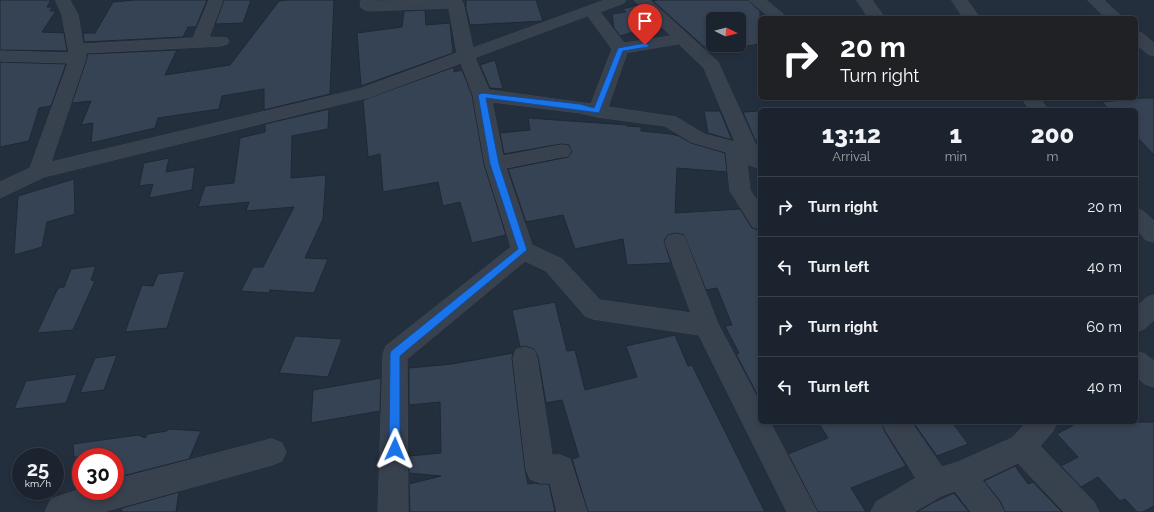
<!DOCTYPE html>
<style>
:root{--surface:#1b232e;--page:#242b36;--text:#f1f3f6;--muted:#a0a4aa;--line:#39404a}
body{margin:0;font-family:Raleway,sans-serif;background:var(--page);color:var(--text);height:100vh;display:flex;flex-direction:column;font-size:15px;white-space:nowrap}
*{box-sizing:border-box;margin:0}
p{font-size:13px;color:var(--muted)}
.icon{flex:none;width:22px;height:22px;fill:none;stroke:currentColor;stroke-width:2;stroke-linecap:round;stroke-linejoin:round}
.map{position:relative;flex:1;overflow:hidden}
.panel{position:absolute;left:758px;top:108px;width:380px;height:316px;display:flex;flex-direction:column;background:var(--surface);border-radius:6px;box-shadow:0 2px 6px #0003,0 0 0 1px var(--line)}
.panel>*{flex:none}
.guide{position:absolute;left:758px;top:16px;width:380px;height:84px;border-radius:6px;box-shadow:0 2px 6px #0003,0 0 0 1px var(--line);background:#202124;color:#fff;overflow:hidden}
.needle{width:26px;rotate:96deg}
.tools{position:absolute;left:706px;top:12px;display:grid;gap:8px}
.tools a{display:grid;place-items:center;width:40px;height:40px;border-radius:6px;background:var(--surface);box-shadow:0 2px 6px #0003,0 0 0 1px var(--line);font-size:20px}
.speed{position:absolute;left:12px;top:448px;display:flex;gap:8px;font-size:20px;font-weight:700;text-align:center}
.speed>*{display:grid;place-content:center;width:52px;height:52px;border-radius:50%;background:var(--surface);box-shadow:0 2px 6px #0003,0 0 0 1px var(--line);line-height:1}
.speed small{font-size:10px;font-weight:400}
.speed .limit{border:6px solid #d22;background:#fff;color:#111}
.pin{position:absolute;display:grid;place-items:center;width:34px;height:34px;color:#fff;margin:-41px -17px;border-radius:50% 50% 50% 0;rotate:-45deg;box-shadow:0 0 4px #0007}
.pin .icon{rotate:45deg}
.me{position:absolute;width:44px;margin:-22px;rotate:1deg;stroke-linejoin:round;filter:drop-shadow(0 0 3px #0008)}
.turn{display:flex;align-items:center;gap:14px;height:84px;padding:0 16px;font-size:18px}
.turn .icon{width:52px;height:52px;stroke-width:2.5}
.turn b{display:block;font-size:28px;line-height:34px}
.eta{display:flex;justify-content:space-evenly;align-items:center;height:68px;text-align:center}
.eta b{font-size:24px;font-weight:800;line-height:28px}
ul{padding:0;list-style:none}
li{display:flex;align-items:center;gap:12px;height:60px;padding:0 16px;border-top:1px solid var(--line)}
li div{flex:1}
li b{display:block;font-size:15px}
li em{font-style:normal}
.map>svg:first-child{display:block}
.building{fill:#364354;stroke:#1f2835;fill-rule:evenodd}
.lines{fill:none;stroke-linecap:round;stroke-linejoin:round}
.minor-casing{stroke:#414a57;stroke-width:1}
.minor{fill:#38414e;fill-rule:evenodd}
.route{fill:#1a73e8;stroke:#114b97}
</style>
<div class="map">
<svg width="1154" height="512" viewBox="0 0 1154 512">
<rect width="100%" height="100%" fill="#242f3e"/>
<g class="building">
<path d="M0,0H51L47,7H53L50,11H56L42,32L64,33L67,51L0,50Z"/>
<path d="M135,0H207L196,27H188L183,37L84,42L83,33H95L113,2Z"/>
<path d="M224,0H251L243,23L215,24Z"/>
<path d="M288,0H334L330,94L264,110V89L222,96L219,109L158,118L155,128L91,143L93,123L81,125L91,101L72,103L87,58V54L177,50L165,75L230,65L279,1Z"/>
<path d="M466,0H536L543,21L470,25L466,9Z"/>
<path d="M657,0H748L760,11V44L710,52L653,1ZM713,19H739V45H713Z"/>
<path d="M637,5L658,25L620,36L614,28L612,14L626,12L623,9Z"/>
<path d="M425,10L426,25L450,23L453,53L361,86L357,33L402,27L404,11Z"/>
<path d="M495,60L503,89L490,88L480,65Z"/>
<path d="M0,62L66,64L51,106L39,108L29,141L0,147Z"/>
<path d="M454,67V72L462,70L472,95L484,164L506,235L472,243L460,202L443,206L438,182L383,192L380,154L368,157L363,100Z"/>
<path d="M1142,98H1154V155L1136,136V110H1110L1102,102Z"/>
<path d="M329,109L328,129L292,136L291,178L326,175L323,219L305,258L328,259L314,293L270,290L269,293L241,291L253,267H263L294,207L246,211L249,202L198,207L205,186L234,183L240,138L265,132V124Z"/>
<path d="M704,111H720L732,140L708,133Z"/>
<path d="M760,111V140H755L743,112Z"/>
<path d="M528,118L627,125V126L641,127V131L671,134L679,136L691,143L725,153L727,172L677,168L675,213L740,209L752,228L756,229L760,236V400L736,354L739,353L725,326L732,325L717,288L706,290L684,235L676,233L668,235L664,241L671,263L627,265L623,239L575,249L563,215L526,222L508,169L568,157L572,152L569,145L561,144L504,154L500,133L530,130Z"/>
<path d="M169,158L166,172L195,167L192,190L149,198L153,184L139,186L144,163Z"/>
<path d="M74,179L75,214L47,222L42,247L14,255L18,196Z"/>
<path d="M96,266L91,280L95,281L73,330L37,333L58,288L64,287L71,269Z"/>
<path d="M185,271L167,328L125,332L142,285L153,286L158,274Z"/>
<path d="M555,302L567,351L575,350L585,390L637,377L626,346L675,335L688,366L692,365L765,512H588L572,459L579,457L562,400L546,403L538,357L534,349L525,346L520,347L512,310Z"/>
<path d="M295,336L342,339L328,377L279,373Z"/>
<path d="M513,353L512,358L525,469L528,484L535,483L540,484H549L555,512H410L409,484L441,476L409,473V456L441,453L440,402L409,405V368L452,364Z"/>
<path d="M117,355L104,390L80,393L95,358Z"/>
<path d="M77,374L66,403L14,409L26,381Z"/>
<path d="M381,378L380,411L311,423L313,390Z"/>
<path d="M818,422H881L885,432L906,466L851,488L866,512H818L788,454L828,438Z"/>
<path d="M913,422H952L968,444L937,456Z"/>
<path d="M1079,422H1154V506L1143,512H1137L1125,499L1120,501L1098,477L1081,487L1061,466L1078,457L1057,434Z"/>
<path d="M168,429L201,431L189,459L115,478V457H74L73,444L138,435L145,438L148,434L167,431Z"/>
<path d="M1015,466L1028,484L1033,482L1062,512H1005L1000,501L984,481Z"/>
<path d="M179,492L176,512H121L122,508Z"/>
<path d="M954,493L969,512H917L932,503Z"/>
</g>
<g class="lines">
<g class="minor-casing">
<g id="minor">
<path d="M56,0H70L78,15L83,44L193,38L209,0H223L209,37L227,38L229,41L227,44L221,46L85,53L86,58L51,162L359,89L457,53L449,8L368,11L363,9L360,6L361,0H375V1L461,0L463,3L473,48L605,0H626L624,3L600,12L624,43L671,36L634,0H650L718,62L760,154V169L747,164L750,190L760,205V229L753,227L730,191L726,152L691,142L665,126L597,117L580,113L492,102L503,156L561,145L568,146L571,151L568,156L561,157L506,168L532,245L562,259L600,300L691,313L665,242L668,236L676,234L684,236L718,324L760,403V422H770L817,512H787L699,335L593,319L585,316L546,271L525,261L407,359L408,512H378L383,354L386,346L511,247L485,164L473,95L461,63L370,97L44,177L0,198V182L30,168L68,63L0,61V51L69,53L62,15ZM588,16L612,49L591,104L489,90L475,58ZM679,44L704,68L735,142L704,134L676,117L608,107L627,53Z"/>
<path d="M749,0H766L783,14L780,17H770Z"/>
<path d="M857,0H872L885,18H869Z"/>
<path d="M952,0H967L980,18H964Z"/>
<path d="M1088,0H1104L1123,18H1106Z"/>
<path d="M1136,31L1142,33L1154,43V56L1148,54L1136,44Z"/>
<path d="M1022,98H1040L1048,110H1030Z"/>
<path d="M1136,208L1143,211L1154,221V242L1146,240L1136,229Z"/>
<path d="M1154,295V320L1144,329L1136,332V307L1146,298Z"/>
<path d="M525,347L534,350L537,358L552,455H560L570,459L587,512H557L550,483H540L530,479L526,469L513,358L516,350Z"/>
<path d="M1136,351L1145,354L1154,361V387L1145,384L1136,377Z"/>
<path d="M882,422H911L942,467L958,462L1012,438L1027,422H1057L1053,431L1040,446L1094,502L1099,512H1064L1018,463L982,480L999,502L1004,512H971L955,491L943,495L914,512H871L876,502L916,478L886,431Z"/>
<path d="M272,439L282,443L286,452L282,461L272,465L103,512H45L51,499L81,489V491H115V480Z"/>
</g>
</g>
<use href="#minor" class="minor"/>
</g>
<path class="route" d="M645,43L649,45L648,47L623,51L599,113L486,98L499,164L527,250L400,356V449L399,453L395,455L391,453L389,449L390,354L391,351L518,249L490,164L478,95L482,93L580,104L594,108L618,48Z"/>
</svg>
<div class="tools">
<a><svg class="needle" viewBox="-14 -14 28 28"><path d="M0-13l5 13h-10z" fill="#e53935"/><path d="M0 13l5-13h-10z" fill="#a0a4aa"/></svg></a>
</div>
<div class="speed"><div>25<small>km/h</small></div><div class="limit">30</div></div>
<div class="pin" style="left:645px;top:45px;background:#d93025"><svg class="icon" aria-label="arrive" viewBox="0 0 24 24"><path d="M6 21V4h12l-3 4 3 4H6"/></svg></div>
<svg class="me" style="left:395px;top:449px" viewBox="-20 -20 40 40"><path d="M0-17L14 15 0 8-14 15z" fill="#1a73e8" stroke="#fff" stroke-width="4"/></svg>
<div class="guide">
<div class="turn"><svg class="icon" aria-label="right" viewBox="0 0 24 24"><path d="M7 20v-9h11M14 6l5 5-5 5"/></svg><div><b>20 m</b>Turn right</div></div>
</div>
<section class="panel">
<div class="eta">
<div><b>13:12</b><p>Arrival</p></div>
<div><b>1</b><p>min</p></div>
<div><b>200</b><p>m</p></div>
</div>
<ul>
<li><svg class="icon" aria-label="right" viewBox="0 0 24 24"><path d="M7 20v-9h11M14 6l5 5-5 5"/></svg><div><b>Turn right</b></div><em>20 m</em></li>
<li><svg class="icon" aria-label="left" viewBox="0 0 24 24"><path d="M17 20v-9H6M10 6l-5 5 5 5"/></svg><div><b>Turn left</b></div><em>40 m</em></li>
<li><svg class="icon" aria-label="right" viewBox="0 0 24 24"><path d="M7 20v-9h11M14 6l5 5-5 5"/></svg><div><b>Turn right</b></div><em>60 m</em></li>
<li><svg class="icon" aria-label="left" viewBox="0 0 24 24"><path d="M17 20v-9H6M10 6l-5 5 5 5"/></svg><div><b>Turn left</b></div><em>40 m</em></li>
</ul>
</section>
</div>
